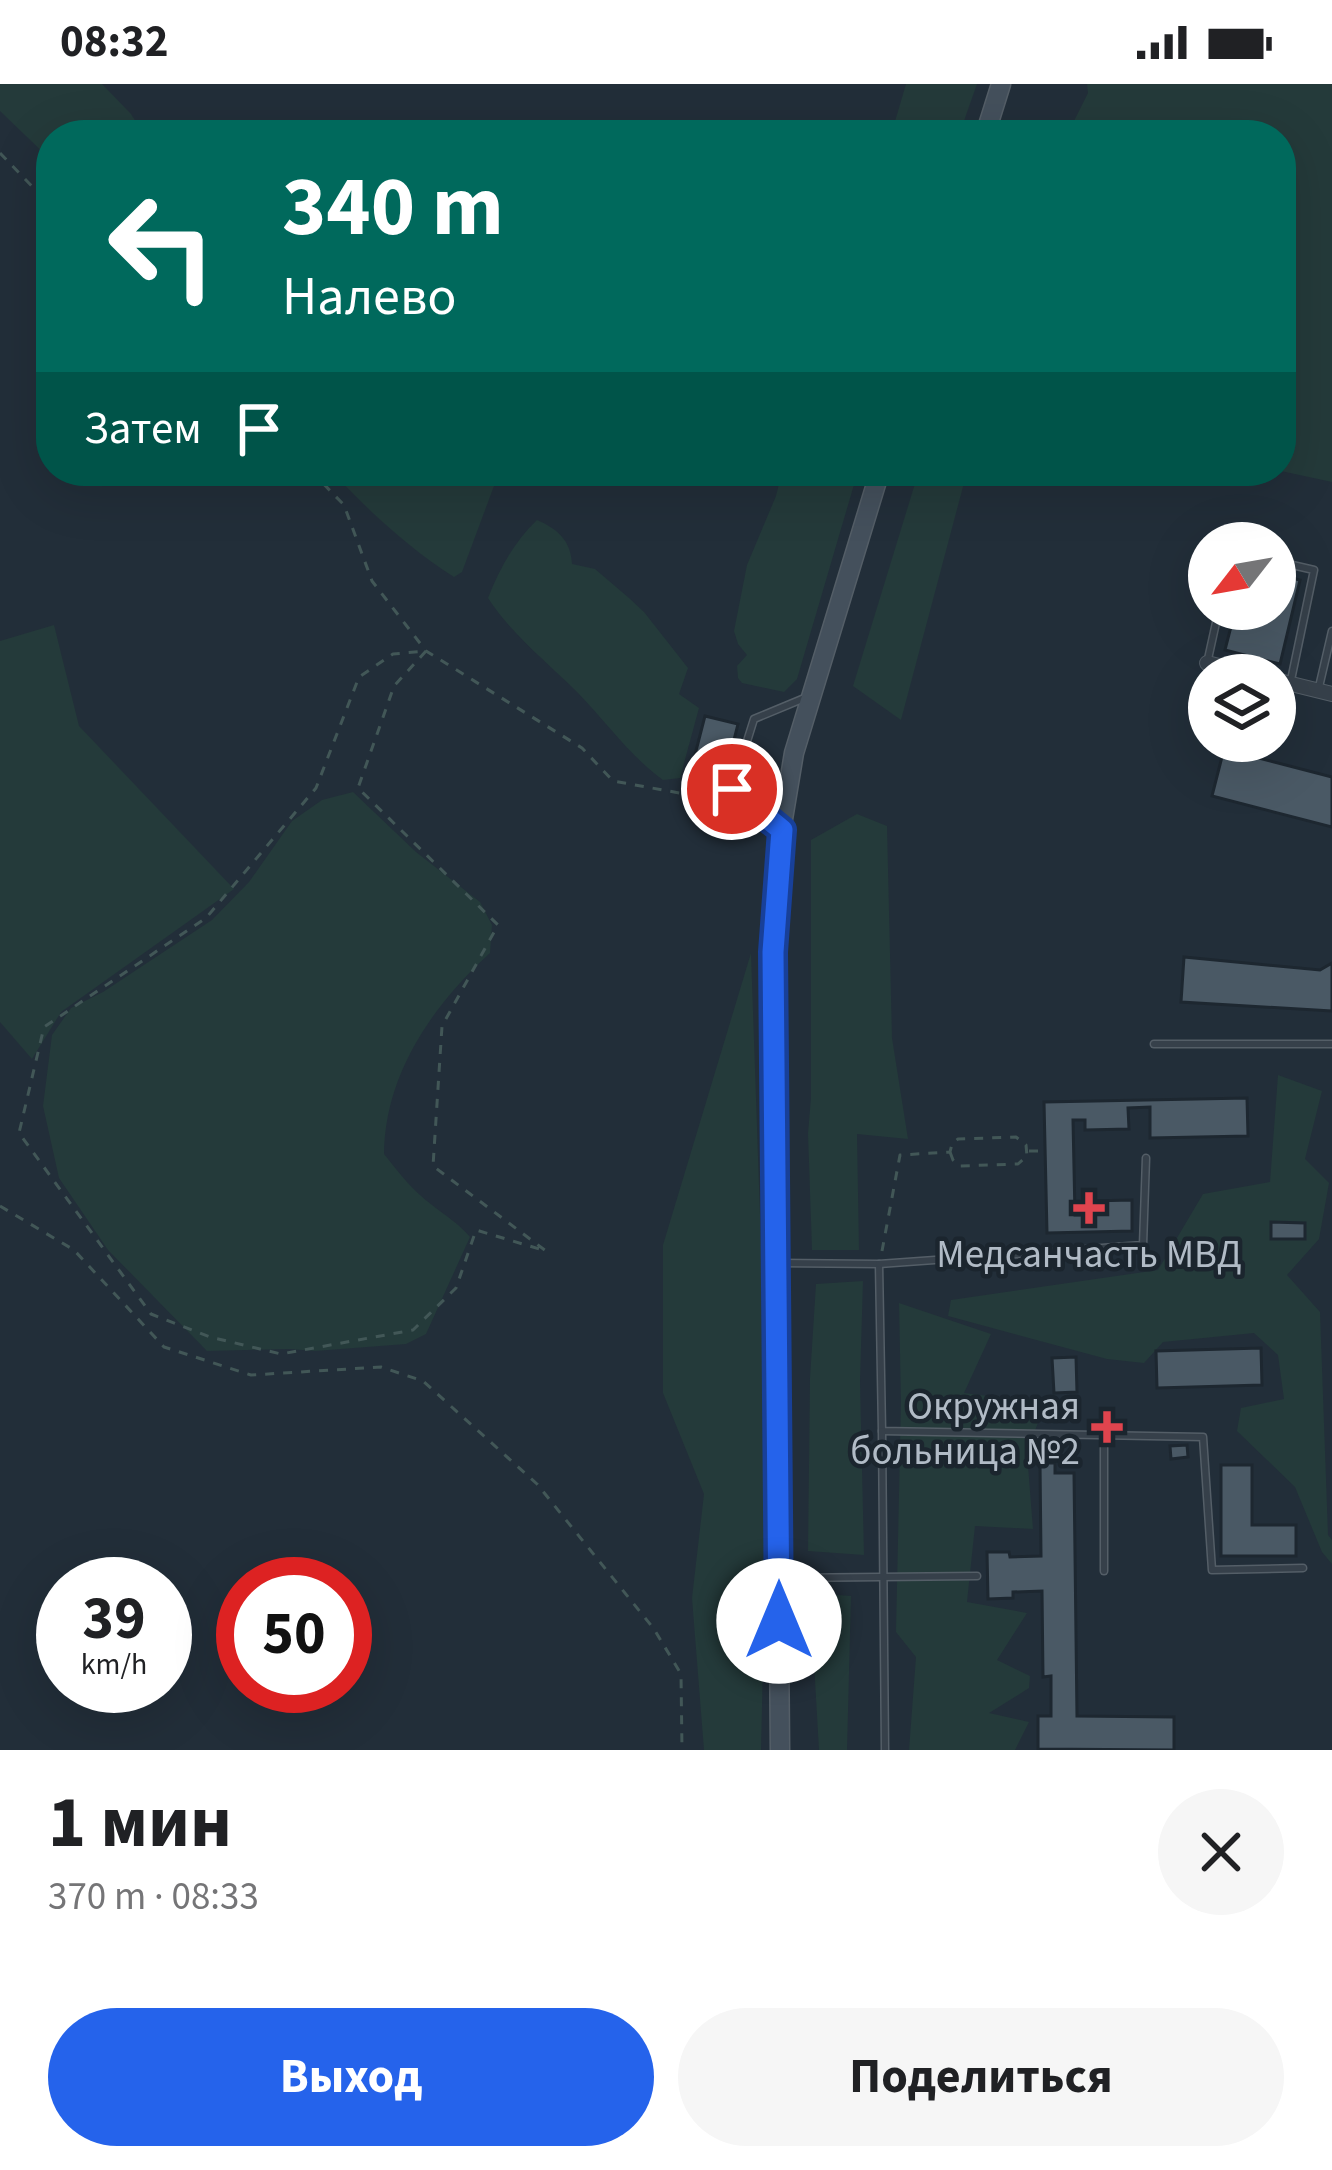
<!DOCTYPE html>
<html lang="ru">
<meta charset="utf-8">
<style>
:root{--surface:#fff;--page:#f6f6f6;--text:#202124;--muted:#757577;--accent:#2563eb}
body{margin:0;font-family:"Source Sans 3",sans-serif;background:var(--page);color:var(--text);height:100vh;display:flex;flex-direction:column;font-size:45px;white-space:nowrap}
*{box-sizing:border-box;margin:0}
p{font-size:39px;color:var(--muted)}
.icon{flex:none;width:66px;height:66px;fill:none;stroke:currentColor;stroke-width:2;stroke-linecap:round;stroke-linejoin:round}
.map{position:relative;height:1666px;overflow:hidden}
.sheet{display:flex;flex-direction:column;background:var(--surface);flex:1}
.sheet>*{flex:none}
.hud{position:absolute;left:36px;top:36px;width:1260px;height:366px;border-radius:48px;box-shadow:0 12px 48px #0002;background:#00695c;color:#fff;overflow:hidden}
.needle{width:78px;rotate:239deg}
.fabs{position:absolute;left:1188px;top:438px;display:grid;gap:24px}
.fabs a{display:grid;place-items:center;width:108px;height:108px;border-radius:50%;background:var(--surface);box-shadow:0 12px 48px #0002;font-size:60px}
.speed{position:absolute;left:36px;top:1473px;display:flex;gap:24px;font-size:60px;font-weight:700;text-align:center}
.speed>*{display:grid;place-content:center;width:156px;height:156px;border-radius:50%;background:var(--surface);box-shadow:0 12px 48px #0002;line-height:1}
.speed small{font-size:30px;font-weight:400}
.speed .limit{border:18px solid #d22;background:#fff;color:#111}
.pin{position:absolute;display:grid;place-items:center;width:102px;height:102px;color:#fff;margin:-51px;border:6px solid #fff;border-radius:50%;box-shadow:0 3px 12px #0007}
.me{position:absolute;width:132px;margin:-66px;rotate:0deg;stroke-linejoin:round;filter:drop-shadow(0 0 9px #0008)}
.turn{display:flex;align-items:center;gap:42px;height:252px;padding:0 48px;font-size:54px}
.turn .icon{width:156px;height:156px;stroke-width:2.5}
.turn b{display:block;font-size:84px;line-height:102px}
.then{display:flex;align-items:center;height:114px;padding:0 48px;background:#0003;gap:24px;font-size:45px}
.round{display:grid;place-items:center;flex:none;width:126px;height:126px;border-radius:63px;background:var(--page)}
.overview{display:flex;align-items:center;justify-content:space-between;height:204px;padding:0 48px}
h1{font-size:72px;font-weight:700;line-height:90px}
.action{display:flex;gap:24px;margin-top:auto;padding:24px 48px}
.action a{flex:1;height:138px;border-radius:72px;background:var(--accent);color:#fff;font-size:48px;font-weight:700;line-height:138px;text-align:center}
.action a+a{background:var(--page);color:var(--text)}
.status{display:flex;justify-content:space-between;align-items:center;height:84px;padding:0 60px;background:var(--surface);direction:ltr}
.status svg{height:33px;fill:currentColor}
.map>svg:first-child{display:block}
.green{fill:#243a3a}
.building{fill:#4a5965;stroke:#1d2730;stroke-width:3}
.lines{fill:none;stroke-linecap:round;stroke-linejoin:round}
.lane-casing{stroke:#545e67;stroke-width:9}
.street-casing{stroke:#545e67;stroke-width:16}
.secondary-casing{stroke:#545e67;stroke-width:21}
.path{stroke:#425757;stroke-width:3;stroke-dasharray:9 9;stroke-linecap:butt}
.lane{stroke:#36404a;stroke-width:6}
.street{stroke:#36404a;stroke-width:14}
.secondary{stroke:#44505c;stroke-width:18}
.route-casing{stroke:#184099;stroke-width:30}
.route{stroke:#2563eb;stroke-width:21}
.health-dot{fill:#e0444e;stroke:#1b252e;stroke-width:4.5}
.labels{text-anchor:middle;stroke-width:9;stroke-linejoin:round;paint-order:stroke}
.poi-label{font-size:39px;fill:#b1bbc6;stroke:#1b252e}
</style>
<div class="status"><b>08:32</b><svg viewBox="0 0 49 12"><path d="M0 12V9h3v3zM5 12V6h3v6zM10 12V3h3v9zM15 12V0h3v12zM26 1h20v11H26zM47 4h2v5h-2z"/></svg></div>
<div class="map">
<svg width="1332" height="1666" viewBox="0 0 1332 1666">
<rect width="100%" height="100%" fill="#222e39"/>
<g class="green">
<path d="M0,0H102L131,30L144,51H51V76L0,27Z"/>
<path d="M906,0H977L959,51H891Z"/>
<path d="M1087,0H1332V398L1281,387V51H1067L1088,9Z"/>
<path d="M331,387H488L494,402L462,488L454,493C407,463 369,427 331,387Z"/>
<path d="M782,387H858L797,595L784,608L742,599L738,594L737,582L747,571L738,560L734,547L747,481L776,412Z"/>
<path d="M917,393L964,399L901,636L853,602Z"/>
<path d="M537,436C558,445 571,457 572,480L595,485L629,514L644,528L688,584L679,610L699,624L680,694L663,696C630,672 607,639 578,609C547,578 512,551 488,514C500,484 514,458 537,436Z"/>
<path d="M54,541L79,642L234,805L61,928L32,975L0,938V557Z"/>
<path d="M353,708L416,768L480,818L492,841L490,869C432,922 385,990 384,1070C399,1089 413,1107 432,1121C446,1132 458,1139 470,1153L426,1250L406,1260L315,1267L290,1265L207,1267L108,1166L59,1094L43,1022L52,951L71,924L103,908L212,836L249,798L292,737L322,716Z"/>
<path d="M857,730L887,742L892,954L908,1055L857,1050L859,1166H812L808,1049L811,1014V756Z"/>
<path d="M751,869L768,1363L761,1666H704L692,1514L704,1410L663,1309V1161Z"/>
<path d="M1278,991L1322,1007L1305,1075L1329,1099L1319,1155L1287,1191L1320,1228L1328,1451L1332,1456V1480L1322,1468L1295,1403L1237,1347L1241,1324L1284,1315L1278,1271L1254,1249L1163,1258L1144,1279L1107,1275L948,1232L951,1216L1158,1186L1203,1110L1270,1098Z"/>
<path d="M863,1197L860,1297L864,1471L808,1467L810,1294L816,1200Z"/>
<path d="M899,1219L991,1250L964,1309L1045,1319L1027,1369L1033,1445L975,1442L967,1518L1027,1529L997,1576L1030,1592L1029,1604L989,1629L1029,1638L1015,1666H909L916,1573L896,1548L901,1318Z"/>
<path d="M810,1509L851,1512L847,1666H819Z"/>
</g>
<g class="building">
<path d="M1275,490L1300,496L1280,580L1225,566L1234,531L1242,533L1244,525H1275Z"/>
<path d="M705,632L738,640L722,703L689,694Z"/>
<path d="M1224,665L1332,693V743L1212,712Z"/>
<path d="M1184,873L1320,886L1332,879V927L1181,918Z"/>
<path d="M1247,1014L1248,1052L1150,1054V1023L1128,1024L1129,1045L1085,1046V1036H1073L1075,1131H1089V1117L1132,1116V1147L1047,1149L1044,1018Z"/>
<path d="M1271,1138L1305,1139V1155H1271Z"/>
<path d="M1261,1264L1262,1301L1157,1304L1156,1267Z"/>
<path d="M1076,1273L1077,1308L1054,1309L1052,1274Z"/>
<path d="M1187,1361L1188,1373L1171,1375L1170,1362Z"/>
<path d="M1040,1379H1055V1389H1074L1077,1632L1174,1633V1666L1038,1665V1632H1051V1592L1043,1593L1042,1507L1013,1508V1514L988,1515L987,1468H1009L1010,1473L1041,1472Z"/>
<path d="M1221,1381H1252V1441H1296V1472H1221Z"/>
</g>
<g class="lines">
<g class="lane-casing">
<g id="lane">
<path d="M1275,477L1314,486L1291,596"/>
<path d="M1208,575L1219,525"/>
<path d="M1319,603L1332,547"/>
<path d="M778,743L732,705L754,635L807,613"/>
<path d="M1154,960H1332"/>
<path d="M779,1179L879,1180L882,1347L1203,1353L1212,1486L1303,1484"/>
<path d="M879,1180L1143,1161L1146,1074"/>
<path d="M882,1347L885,1666"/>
<path d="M1104,1487V1350"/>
<path d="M783,1494L977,1492"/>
</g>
</g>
<g class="street-casing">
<g id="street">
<path d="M1207,579L1256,591"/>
<path d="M1275,596L1332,610"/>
</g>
</g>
<g class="secondary-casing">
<g id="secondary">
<path d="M985,51L1001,0"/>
<path d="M780,1666L773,868L779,759L794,669L880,387"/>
</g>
</g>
<g class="path">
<path d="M0,69L51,122"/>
<path d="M311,387L344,421L372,497L426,567L582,664L613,697L713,715L725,709"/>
<path d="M426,567L394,602L358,704L498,841L442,942L433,1082L546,1167L476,1146L456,1204L413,1246L281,1270L210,1253L151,1230L19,1049L44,943L206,834L316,704L359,593L393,570Z"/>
<path d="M1029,1067H1045"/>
<path d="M0,1122L74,1166L164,1263L251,1291L381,1283L423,1297L537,1400L654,1545L681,1590L682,1666"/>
<path d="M882,1167L900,1071L950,1068L952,1060L958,1055L1016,1053L1026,1061L1027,1072L1018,1080L960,1082L953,1076L950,1068"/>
</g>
<use href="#lane" class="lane"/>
<use href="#street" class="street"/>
<use href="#secondary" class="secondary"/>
</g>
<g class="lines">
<g class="route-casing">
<path id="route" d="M732,705L782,746L773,868L779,1537"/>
</g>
<use href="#route" class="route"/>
</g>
<g class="health-dot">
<path d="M1083 1106h12v12h12v12h-12v12h-12v-12h-12v-12h12z"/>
<path d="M1101 1325h12v12h12v12h-12v12h-12v-12h-12v-12h12z"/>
</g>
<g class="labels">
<g class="poi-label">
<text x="1089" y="1183">Медсанчасть МВД</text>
<text x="1080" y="1335" text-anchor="end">Окружная<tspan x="1080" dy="45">больница №2</tspan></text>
</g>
</g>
</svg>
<div class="fabs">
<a><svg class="needle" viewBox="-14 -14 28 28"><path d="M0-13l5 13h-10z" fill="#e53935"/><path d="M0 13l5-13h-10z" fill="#757577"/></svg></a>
<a><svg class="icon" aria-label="layers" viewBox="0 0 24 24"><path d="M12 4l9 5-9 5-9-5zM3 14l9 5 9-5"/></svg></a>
</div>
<div class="speed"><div>39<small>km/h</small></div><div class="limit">50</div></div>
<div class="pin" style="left:732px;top:705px;background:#d93025"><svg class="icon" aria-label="arrive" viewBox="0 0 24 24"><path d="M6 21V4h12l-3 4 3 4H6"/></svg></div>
<svg class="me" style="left:779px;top:1537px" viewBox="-20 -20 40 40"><circle r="19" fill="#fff"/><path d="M0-13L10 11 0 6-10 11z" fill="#2563eb"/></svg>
<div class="hud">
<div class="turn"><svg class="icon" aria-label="left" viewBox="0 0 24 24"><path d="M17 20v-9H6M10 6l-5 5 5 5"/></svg><div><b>340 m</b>Налево</div></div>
<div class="then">Затем<svg class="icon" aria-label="arrive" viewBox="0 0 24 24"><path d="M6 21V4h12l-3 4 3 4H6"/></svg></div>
</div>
</div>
<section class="sheet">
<div class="overview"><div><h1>1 мин</h1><p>370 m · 08:33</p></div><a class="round"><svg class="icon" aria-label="close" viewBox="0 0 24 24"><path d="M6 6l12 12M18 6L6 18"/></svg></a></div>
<div class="action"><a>Выход</a><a>Поделиться</a></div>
</section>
